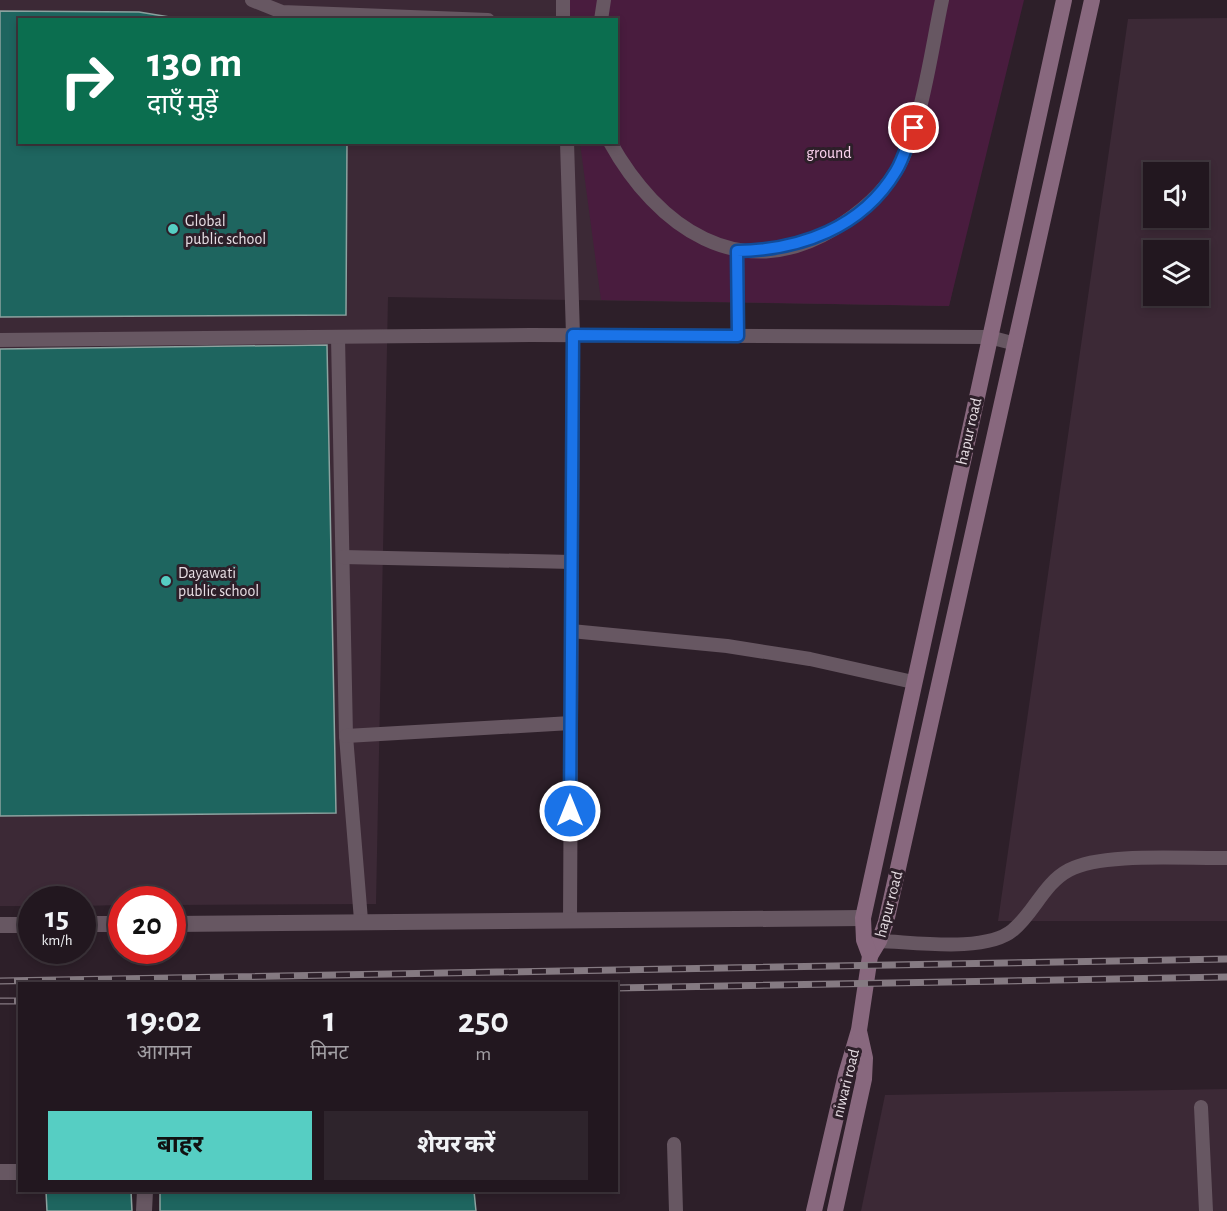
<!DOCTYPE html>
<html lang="hi">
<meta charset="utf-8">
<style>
:root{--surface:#22171f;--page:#2e242c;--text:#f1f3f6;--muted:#a29fa4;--line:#3f363d;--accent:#56cec3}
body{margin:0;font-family:"Alegreya Sans","Noto Sans Devanagari",sans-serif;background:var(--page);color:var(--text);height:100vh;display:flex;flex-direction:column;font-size:22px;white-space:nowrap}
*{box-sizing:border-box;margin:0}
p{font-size:20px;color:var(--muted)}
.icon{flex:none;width:33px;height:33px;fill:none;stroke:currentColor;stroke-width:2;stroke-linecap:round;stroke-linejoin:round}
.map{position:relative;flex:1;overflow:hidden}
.side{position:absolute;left:18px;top:982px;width:600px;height:210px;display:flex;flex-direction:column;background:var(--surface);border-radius:0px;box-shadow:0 3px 9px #0003,0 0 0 2px var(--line)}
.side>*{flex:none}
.banner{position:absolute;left:18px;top:18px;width:600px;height:126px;border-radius:0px;box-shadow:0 3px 9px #0003,0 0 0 2px var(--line);background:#0b6e4f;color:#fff;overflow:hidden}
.tools{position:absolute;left:1143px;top:162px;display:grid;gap:12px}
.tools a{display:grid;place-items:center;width:66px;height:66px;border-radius:0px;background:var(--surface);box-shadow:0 3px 9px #0003,0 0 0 2px var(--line);font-size:30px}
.speed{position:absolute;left:18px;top:886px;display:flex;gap:12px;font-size:30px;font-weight:700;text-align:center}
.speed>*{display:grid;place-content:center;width:78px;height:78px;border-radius:50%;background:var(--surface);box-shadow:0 3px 9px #0003,0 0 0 2px var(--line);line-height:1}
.speed small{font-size:15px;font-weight:400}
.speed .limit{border:9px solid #d22;background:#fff;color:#111}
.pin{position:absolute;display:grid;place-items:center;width:51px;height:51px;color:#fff;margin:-26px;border:3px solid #fff;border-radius:50%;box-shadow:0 2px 6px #0007}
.me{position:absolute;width:66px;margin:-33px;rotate:0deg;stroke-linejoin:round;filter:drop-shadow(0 0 4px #0008)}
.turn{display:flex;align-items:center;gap:21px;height:126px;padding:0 30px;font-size:27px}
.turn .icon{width:78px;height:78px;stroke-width:2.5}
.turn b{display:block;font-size:42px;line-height:51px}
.eta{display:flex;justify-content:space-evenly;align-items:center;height:102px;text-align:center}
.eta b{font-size:36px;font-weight:700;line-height:42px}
.action{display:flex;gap:12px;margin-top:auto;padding:12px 30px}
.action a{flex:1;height:69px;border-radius:0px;background:var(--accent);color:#111;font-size:24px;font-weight:700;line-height:69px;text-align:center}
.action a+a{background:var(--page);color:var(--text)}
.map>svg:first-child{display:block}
.built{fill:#3c2936;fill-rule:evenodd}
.green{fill:#491c3e}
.building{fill:#1e655f;stroke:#8ca3a0;stroke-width:1.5}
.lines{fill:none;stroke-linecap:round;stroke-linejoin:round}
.service{stroke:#675762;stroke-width:14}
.minor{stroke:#675762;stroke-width:16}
.secondary{stroke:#88687e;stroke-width:16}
.rail-casing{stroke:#857a82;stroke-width:7}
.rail{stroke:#2d1f29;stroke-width:4.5;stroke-dasharray:14;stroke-linecap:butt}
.route-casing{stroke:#114b97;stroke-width:15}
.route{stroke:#1a73e8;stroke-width:10}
.poi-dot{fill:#56cec3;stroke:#2d1f29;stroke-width:2}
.labels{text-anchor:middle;stroke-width:6;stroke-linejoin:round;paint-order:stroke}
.park-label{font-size:16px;fill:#fdd4f0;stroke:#2d1f29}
.poi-label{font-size:16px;fill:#e7dee4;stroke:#2d1f29;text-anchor:start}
.street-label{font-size:16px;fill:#e7dee4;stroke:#2d1f29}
</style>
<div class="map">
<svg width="1227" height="1211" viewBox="0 0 1227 1211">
<rect width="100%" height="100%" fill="#2d1f29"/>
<g class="built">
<path d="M0,0H1018L949,306L388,297L376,904L173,905L172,900H122L121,905L83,906L82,900H32L31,906H0ZM20,20H616V142H20Z"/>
<path d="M1227,18V921H998L1128,19ZM1154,172H1198V218H1154ZM1154,250H1198V296H1154Z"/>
<path d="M1227,1089V1211H861L885,1095Z"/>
</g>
<path class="green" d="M560,0H1024L949,306L601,300L580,143L616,142V20L563,19Z"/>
<g class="building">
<path d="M0,11L139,12L188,20H20V142H347L346,315L0,317Z"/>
<path d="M327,345L336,813L0,816V349Z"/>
<path d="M46,1191H131L132,1211H47Z"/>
<path d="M160,1191H474L476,1211H160Z"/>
</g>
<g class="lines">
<g class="service">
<path d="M252,0L282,12L488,20"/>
<path d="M563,0V20"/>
<path d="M601,20L604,0"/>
<path d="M567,142L573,335L570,921"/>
<path d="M610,142C657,227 740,286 834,229C858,214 881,196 896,171C922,127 931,51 942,0"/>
<path d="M737,251L738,336"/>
<path d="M338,337L346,736L361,920"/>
<path d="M0,340L530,335L989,337L1016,344"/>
<path d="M343,557L572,562"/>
<path d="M571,631L727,646L810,659L913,682"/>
<path d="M346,736L571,723"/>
<path d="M879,941C914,942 986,953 1013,930C1034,913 1044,883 1069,870C1102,852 1187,859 1227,858"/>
<path d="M1201,1107L1206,1211"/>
<path d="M674,1144L676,1211"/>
</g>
<g class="minor">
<path d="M82,924H122"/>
<path d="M172,924L863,918"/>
<path d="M0,925H32"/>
<path d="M0,1172H20"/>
<path d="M144,1211L145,1191"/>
</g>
<g class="secondary">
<path d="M870,956L879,941L886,922L1092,0"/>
<path d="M814,1211L846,1074L859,1030L870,956L864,940L863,918L1064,0"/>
<path d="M835,1211L864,1079L865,1058L859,1031"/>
</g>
<g class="rail-casing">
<g id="rail">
<path d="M0,981L1227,959"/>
<path d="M616,988L1227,977"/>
<path d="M0,1001H20"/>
</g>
</g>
<use href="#rail" class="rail"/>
</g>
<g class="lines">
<g class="route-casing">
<path id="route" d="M570,811L573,335L738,336L737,251C800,250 862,228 896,171C904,158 908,141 914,128"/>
</g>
<use href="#route" class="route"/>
</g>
<g class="poi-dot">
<circle cx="173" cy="229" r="6"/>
<circle cx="166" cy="581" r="6"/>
</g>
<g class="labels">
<g class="park-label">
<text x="829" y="158">ground</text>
</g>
<g class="poi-label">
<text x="185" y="226">Global<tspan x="185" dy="18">public school</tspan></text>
<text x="178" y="578">Dayawati<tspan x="178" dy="18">public school</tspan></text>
</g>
<g class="street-label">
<text transform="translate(968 431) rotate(-77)" y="6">hapur road</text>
<text transform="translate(888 904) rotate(-75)" y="6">hapur road</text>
<text transform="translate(845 1083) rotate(-76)" y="6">niwari road</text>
</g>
</g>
</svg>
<div class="tools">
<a><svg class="icon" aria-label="sound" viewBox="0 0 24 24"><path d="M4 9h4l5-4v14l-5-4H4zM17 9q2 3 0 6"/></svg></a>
<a><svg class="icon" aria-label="layers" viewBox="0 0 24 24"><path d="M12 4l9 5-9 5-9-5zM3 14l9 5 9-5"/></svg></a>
</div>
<div class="speed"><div>15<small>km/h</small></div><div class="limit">20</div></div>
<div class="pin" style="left:914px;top:128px;background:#d93025"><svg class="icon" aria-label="arrive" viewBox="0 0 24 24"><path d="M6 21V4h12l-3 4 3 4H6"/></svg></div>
<svg class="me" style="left:570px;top:811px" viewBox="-20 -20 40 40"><circle r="17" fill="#1a73e8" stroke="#fff" stroke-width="3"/><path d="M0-11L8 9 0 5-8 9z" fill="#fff"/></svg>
<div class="banner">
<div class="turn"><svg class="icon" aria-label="right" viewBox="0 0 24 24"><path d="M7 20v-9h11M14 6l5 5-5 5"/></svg><div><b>130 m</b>दाएँ मुड़ें</div></div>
</div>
<section class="side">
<div class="eta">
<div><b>19:02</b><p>आगमन</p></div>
<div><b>1</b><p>मिनट</p></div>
<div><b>250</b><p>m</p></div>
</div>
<div class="action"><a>बाहर</a><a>शेयर करें</a></div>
</section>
</div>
